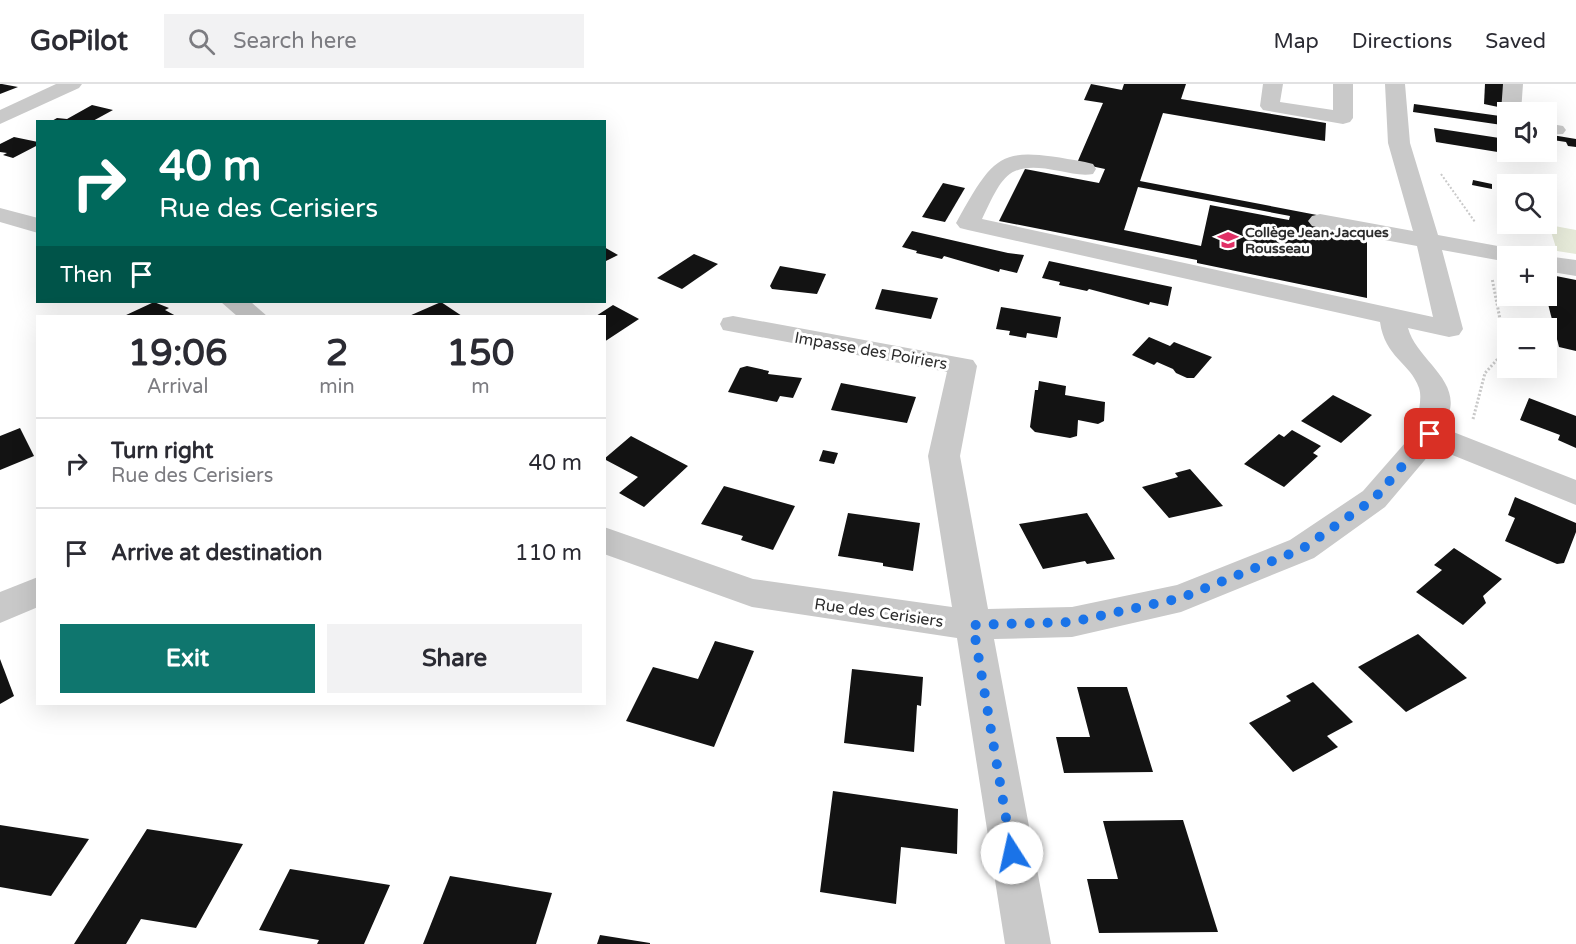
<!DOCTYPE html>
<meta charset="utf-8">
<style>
:root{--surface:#fff;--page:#f2f2f3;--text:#2b2b33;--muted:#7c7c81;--line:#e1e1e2;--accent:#0f766e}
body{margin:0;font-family:"Varela Round",sans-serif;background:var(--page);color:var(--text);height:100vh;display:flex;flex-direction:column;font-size:22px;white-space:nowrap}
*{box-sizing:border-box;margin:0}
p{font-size:20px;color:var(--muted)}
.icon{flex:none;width:33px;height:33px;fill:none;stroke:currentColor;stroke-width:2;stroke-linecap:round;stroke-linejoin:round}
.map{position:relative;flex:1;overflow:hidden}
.sheet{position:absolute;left:36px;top:231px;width:570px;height:390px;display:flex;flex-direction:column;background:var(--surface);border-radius:0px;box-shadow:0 6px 24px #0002}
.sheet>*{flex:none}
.guide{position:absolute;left:36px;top:36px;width:570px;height:183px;border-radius:0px;box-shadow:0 6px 24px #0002;background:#00695c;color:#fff;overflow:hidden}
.fabs{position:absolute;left:1497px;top:18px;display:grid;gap:12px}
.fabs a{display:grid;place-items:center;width:60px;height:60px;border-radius:0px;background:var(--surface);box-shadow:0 6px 24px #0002;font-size:30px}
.pin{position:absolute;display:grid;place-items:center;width:51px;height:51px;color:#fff;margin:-26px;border-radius:12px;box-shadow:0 3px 9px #0006}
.me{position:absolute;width:66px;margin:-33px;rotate:350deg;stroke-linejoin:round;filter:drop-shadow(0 0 4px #0008)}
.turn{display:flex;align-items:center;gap:21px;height:126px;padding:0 24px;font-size:27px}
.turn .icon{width:78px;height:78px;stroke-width:2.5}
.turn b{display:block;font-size:42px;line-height:51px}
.then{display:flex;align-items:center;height:57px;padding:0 24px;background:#0003;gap:12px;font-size:22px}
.eta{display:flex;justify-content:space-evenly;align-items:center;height:102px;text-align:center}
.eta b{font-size:36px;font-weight:700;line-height:42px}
.button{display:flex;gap:12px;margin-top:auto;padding:12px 24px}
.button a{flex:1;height:69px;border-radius:0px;background:var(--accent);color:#fff;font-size:24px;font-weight:700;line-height:69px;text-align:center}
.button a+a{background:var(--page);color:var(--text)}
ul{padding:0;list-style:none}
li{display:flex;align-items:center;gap:18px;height:90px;padding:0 24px;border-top:2px solid var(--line)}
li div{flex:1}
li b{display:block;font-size:22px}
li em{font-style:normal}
header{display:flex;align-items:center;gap:36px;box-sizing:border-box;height:84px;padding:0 30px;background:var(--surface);border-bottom:2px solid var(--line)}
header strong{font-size:28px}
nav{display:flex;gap:33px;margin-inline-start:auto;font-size:21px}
.search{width:420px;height:54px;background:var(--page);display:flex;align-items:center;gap:15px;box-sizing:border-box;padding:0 21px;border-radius:0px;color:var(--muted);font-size:22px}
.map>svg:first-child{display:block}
.green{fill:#e6ead9}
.building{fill:#131313;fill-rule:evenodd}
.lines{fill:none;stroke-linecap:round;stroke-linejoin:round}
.path-far1{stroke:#c9c9c9;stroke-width:2;stroke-dasharray:2 2;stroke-linecap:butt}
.path{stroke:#c9c9c9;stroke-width:3;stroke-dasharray:2 2;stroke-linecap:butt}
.minor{fill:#c9c9c9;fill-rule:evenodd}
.route{stroke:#1a73e8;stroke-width:10;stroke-dasharray:0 18}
.labels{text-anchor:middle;stroke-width:6;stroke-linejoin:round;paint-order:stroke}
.far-poi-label{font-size:14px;font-weight:bold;fill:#2c2c2c;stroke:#fff;text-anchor:start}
.street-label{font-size:16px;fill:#2c2c2c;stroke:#fff}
</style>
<header>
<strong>GoPilot</strong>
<div class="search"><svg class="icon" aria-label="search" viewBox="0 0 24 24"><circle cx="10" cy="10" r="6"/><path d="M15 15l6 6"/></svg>Search here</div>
<nav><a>Map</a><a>Directions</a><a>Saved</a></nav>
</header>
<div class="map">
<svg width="1576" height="860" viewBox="0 0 1576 860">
<rect width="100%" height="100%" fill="#fff"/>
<path class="green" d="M1549,141L1576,146V170L1557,167Z"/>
<g class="building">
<path d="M0,0H2L18,3L0,10Z"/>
<path d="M1091,0L1122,6L1124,0H1186L1181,15L1326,39L1325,57L1163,29L1140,97L1317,131L1367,151V214L1197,179V176L999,137L1025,85L1099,99L1105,85L1077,79L1103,19L1084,16ZM1138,103L1290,132L1289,136L1210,121L1201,162L1124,146Z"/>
<path d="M1485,0H1504L1503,24L1484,20Z"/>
<path d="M1414,20L1500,32L1502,41L1413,28Z"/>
<path d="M92,21L113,26L91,38H50L57,34L67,35Z"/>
<path d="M1434,44L1506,55L1508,68L1510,70L1436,58Z"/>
<path d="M1546,50L1576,55V63L1568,62L1566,58L1546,55Z"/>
<path d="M14,53L38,58V61L13,74L3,71L7,69L0,68V60Z"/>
<path d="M1473,96L1492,100V105L1472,101Z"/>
<path d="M943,99L965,104L945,138L922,133Z"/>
<path d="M912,147L1008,169L1024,171L1017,189L1000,185L999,188L944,172L942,175L916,169L917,167L902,163Z"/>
<path d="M604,163L618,171L604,178Z"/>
<path d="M694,170L718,180L682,205L657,194Z"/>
<path d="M1049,177L1172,203L1168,222L1150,218L1149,221L1089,205L1087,207L1059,201L1060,198L1042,194Z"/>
<path d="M780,182L826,190L817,210L772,205L770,202Z"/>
<path d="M1546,190L1576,196V267L1559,263L1546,212Z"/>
<path d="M882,205L938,214L931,235L875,225Z"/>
<path d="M154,218L169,224L165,226L176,232H124Z"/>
<path d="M441,218L462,232H409Z"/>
<path d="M613,221L639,235L604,258V232H596Z"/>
<path d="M1001,223L1061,233L1057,254L1027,249L1026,254L1009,251L1010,247L996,245Z"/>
<path d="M1149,253L1170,262L1174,258L1212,273L1194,294H1187L1176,289L1173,285L1157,278L1154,281L1132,271Z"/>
<path d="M747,282L769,287L768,290L802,294L793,314L780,312L777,318L728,308L740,284Z"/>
<path d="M1039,297L1066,302L1065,311L1105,318L1104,337L1098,340L1078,336L1077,352L1070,354L1035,348L1030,343L1035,306H1038Z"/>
<path d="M841,299L916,313L907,339L831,326Z"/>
<path d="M1333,311L1372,331L1341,359L1301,337Z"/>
<path d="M1529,314L1576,332V364L1558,356L1560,351L1520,336Z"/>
<path d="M20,344L34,372L0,386V352Z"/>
<path d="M1292,346L1321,362L1313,369L1318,372L1284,403L1244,380L1279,350L1284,353Z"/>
<path d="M631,352L688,382L644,423L619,409L638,393L604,375Z"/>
<path d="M823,366L838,369L834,380L819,377Z"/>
<path d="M1190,385L1223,422L1169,434L1142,403L1178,393L1175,389Z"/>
<path d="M724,402L795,422L773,466L741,456L743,452L701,440Z"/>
<path d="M1515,413L1576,439V448L1564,479L1557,480L1505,457L1515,434L1508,431Z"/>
<path d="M848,429L920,439L913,487L883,482V479L838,472Z"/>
<path d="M1087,429L1115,475L1087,480L1085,477L1043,485L1019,440Z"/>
<path d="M1454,464L1502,495L1483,512L1486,519L1463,541L1416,508L1442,486L1434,481Z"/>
<path d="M1418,550L1467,594L1406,628L1358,583Z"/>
<path d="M715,557L754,567L714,663L626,637L653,583L698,595Z"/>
<path d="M0,575L14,612L0,620Z"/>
<path d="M852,585L923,593L921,622L917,621L914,668L844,659Z"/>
<path d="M1313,598L1353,638L1327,652L1338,663L1293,688L1249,639L1291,617L1286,612Z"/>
<path d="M1077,603H1127L1153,688L1064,689L1056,653H1090Z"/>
<path d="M833,707L958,725L957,770L901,763L896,820L820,808Z"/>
<path d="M1183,736L1218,848L1099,849L1087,795H1118L1103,737Z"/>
<path d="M0,741L89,755L51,812L0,803Z"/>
<path d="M147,745L243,760L196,844L141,835L126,860H74Z"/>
<path d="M290,785L390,801L364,860H317L319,856L259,846Z"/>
<path d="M450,792L552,809L536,860H423Z"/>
<path d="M600,851L650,859V860H597Z"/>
</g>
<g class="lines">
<path class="path-far1" d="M1441,90L1475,138"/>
<path class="path" d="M1473,335L1485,289L1506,266L1492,194"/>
<g class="minor">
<path d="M56,0H82L79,4L0,40V26Z"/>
<path d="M1263,0H1283L1280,18L1333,26V0H1353V34L1350,38L1343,40L1263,26L1260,22Z"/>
<path d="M1385,0H1405L1410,59L1438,151L1514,165L1523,167L1526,172H1508V178L1442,166L1463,245L1459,251L1449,253L1408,244C1417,278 1469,299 1444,340L1438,342L1576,396V421L1435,364L1385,423L1314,474L1181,528L1072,553L994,555L1051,860H1005L957,554L752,523L604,470V443L753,495L952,523L928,372L947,288L723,246L720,240L723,234L733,232L973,276L977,282L960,372L988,525L1072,523L1177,501L1290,456L1363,407L1419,343L1425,341L1418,333C1419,324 1422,313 1419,304C1410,278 1385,274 1380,238L968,146L960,144L956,139C997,65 1001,63 1085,78L1093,80L1096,85L1093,90C1082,92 1071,89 1060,87C1007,76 1003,92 982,135L1433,233L1417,162L1320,144L1312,142L1308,137L1312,132L1320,130L1413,147L1388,59Z"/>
<path d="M1503,0H1523L1521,28H1508V33L1501,28Z"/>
<path d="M1546,39L1563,42L1566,46L1563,50L1546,51Z"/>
<path d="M0,124L38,134V149L0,138Z"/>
<path d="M1542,172H1546L1576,176V192L1546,187V172Z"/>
<path d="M221,218H251L267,232H237Z"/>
<path d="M38,493V523L0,539V508Z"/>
</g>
</g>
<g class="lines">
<path class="route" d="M1012,769L973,541L1072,538L1181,514L1302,465L1374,415L1430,350"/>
</g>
<defs>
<g id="school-bare" transform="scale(1.62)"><path d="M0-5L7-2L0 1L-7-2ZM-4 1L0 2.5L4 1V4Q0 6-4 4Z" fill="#e13066" stroke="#fff" stroke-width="2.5" paint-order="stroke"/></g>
</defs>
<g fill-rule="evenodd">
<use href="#school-bare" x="1228" y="156"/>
</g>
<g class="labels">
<g class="far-poi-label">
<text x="1245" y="153">Collège Jean-Jacques<tspan x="1245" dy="16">Rousseau</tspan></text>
</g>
<g class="street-label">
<text transform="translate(871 266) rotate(10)" y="6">Impasse des Poiriers</text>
<text transform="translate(879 528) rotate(8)" y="6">Rue des Cerisiers</text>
</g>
</g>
</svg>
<div class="fabs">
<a><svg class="icon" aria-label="sound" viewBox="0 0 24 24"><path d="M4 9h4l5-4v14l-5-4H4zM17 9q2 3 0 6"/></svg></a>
<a><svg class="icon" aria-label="search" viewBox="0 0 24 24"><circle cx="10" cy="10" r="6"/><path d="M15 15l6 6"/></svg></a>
<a>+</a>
<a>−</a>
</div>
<div class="pin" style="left:1430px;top:350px;background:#d93025"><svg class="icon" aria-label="arrive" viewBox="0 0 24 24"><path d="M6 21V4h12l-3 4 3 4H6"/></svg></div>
<svg class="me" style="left:1012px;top:769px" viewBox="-20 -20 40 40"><circle r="19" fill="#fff"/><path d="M0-13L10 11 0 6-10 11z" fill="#1a73e8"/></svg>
<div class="guide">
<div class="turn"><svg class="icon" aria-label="right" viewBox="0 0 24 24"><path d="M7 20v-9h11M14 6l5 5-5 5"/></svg><div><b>40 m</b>Rue des Cerisiers</div></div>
<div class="then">Then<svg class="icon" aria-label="arrive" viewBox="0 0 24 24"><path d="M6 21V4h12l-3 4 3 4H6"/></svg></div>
</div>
<section class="sheet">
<div class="eta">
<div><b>19:06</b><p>Arrival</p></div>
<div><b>2</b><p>min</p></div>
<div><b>150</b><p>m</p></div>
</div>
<ul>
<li><svg class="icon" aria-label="right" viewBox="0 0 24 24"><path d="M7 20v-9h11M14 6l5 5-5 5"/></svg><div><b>Turn right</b><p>Rue des Cerisiers</p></div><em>40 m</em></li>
<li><svg class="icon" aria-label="arrive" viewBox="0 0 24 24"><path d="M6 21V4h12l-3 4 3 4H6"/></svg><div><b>Arrive at destination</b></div><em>110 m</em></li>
</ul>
<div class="button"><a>Exit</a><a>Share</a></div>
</section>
</div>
